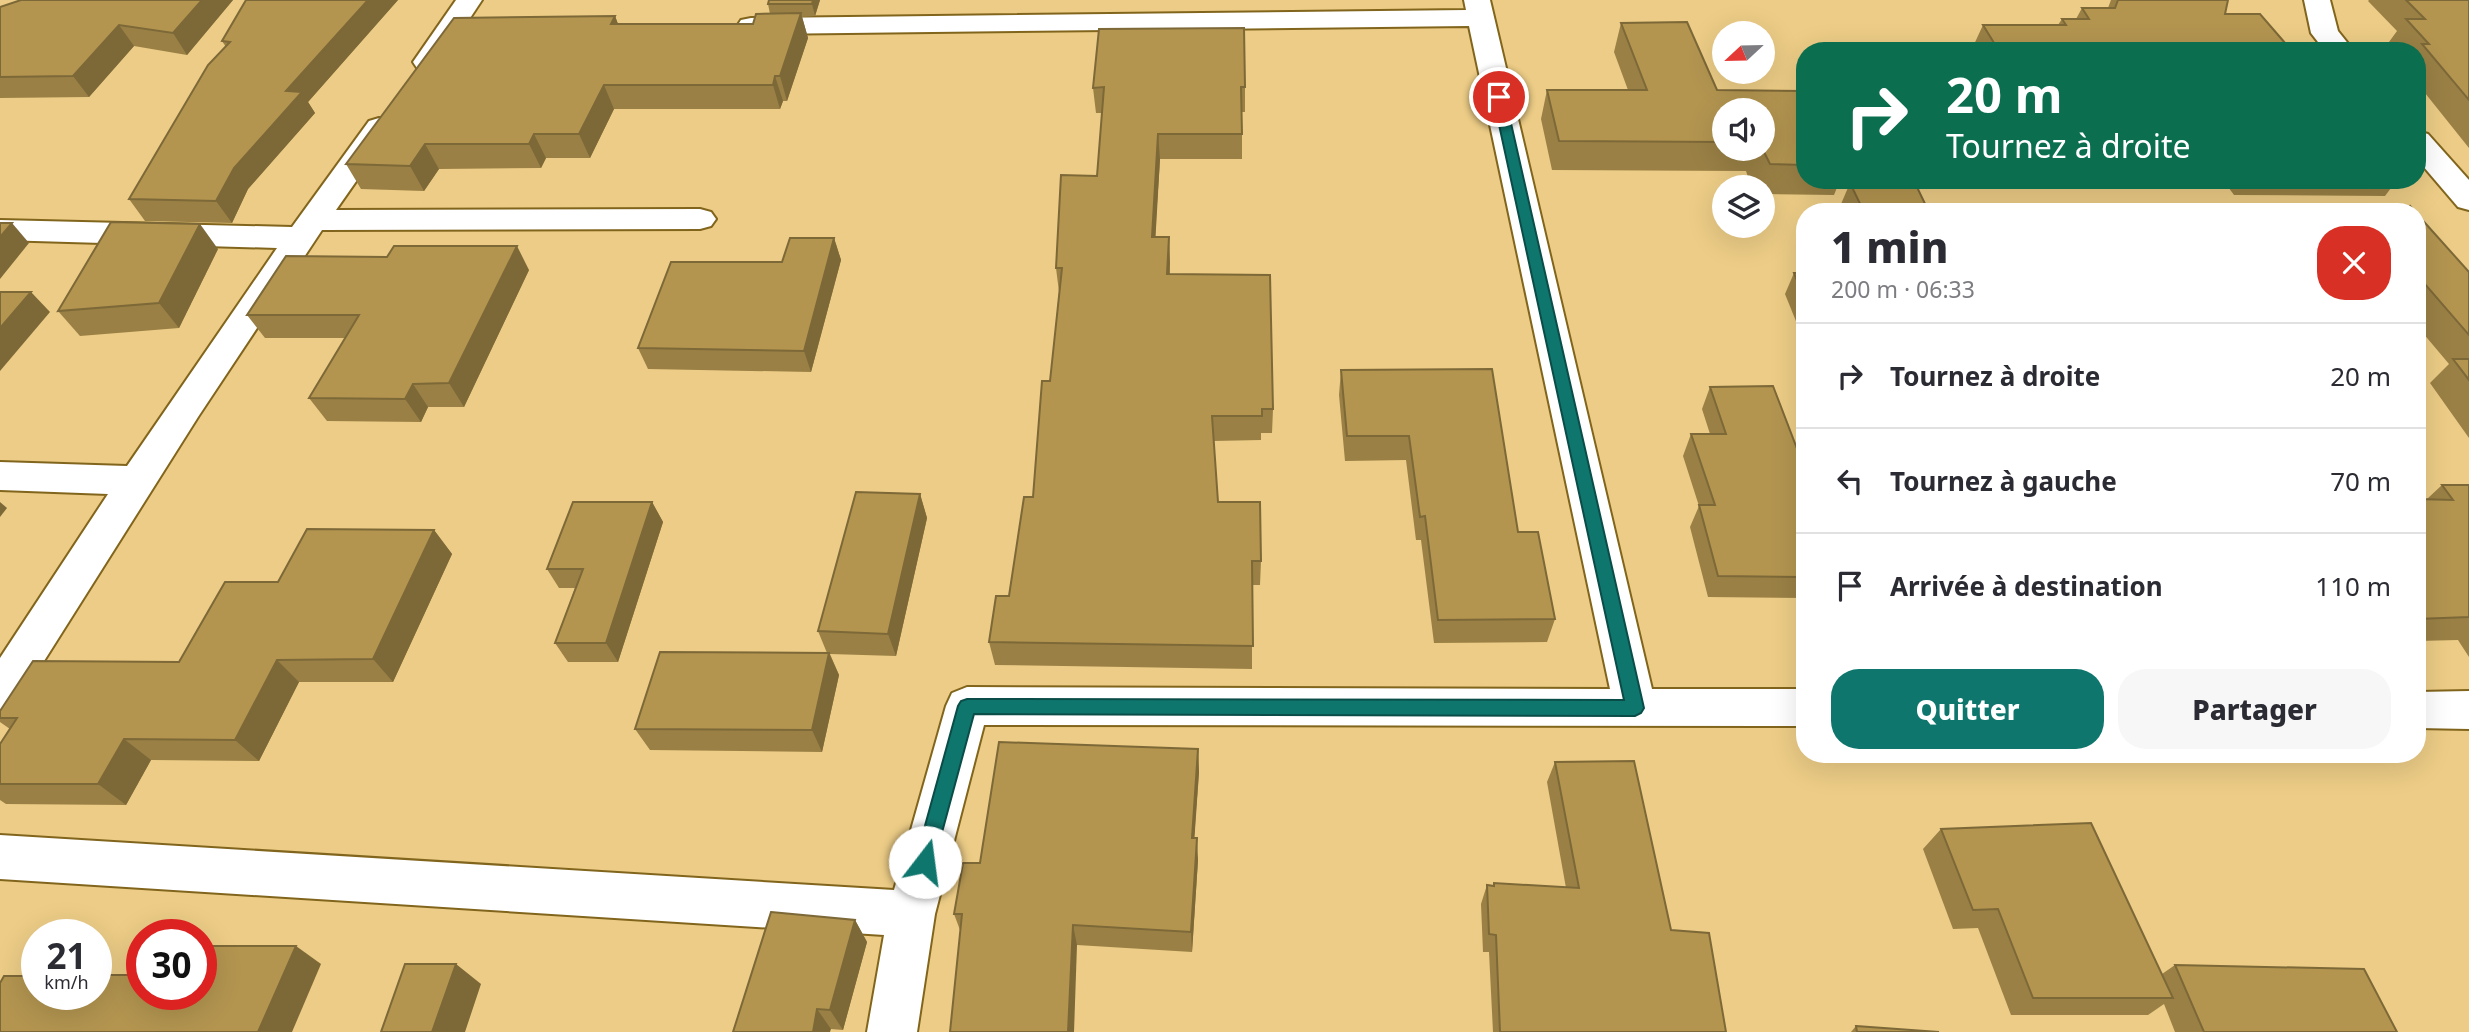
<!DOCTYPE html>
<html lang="fr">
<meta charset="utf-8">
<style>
:root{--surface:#fff;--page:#f7f7f7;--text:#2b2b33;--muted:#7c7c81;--line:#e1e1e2;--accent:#0f766e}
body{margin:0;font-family:"Noto Sans",sans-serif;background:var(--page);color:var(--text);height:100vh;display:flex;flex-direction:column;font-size:26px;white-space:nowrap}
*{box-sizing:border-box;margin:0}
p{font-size:23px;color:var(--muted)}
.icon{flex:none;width:38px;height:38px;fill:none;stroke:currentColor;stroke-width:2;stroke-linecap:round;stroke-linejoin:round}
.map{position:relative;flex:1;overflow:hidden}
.side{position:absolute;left:1796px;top:203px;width:630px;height:560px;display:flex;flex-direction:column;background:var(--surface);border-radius:28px;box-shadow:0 7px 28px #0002}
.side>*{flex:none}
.guide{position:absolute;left:1796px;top:42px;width:630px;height:147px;border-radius:28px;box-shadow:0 7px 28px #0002;background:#0b6e4f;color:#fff;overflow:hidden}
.needle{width:46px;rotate:248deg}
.controls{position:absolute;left:1712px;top:21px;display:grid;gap:14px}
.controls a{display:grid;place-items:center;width:63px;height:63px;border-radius:50%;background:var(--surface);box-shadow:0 7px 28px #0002;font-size:35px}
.speed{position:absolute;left:21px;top:919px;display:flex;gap:14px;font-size:35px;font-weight:700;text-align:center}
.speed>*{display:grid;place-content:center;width:91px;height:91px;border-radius:50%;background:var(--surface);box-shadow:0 7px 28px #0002;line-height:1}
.speed small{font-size:18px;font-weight:400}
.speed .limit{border:10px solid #d22;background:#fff;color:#111}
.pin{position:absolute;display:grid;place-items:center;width:60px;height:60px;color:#fff;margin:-30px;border:4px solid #fff;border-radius:50%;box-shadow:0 2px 7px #0007}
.me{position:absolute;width:77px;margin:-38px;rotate:15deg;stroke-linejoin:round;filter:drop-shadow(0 0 5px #0008)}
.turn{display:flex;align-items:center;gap:24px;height:147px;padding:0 35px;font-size:32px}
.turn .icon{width:91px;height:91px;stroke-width:2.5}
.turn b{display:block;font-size:49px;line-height:60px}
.round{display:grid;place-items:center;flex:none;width:74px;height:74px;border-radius:28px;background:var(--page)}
.head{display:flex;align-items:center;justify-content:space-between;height:119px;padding:0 35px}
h1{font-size:42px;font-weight:800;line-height:52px}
.cta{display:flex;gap:14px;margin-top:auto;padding:14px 35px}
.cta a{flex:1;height:80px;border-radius:28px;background:var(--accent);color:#fff;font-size:28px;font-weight:800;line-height:80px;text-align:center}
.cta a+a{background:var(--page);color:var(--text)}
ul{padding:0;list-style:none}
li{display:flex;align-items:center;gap:21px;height:105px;padding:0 35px;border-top:2px solid var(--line)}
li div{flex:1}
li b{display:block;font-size:26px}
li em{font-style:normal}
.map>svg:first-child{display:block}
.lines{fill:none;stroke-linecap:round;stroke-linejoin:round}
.minor-casing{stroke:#82651c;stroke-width:4}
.minor{fill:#fff;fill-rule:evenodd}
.wall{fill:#9a8045;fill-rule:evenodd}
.shaded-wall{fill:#7d6838}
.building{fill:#b39550;stroke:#7d6838;stroke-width:2}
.route{fill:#0f766e;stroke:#0a4d48;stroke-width:2}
</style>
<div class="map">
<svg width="2469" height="1032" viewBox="0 0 2469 1032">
<rect width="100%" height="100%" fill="#eccc86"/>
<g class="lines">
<g class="minor-casing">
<g id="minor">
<path d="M456,0H482L437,68L427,70L417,68L413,62Z"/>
<path d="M1464,0H1490L1652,689H1804V726L984,725L935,914L917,1032H867L884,935L0,879V835L894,890L946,706L952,693L967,687L1610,689L1469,26L751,34L741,32L737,26L741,20L751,18L1466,10Z"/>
<path d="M2304,0H2330L2338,31L2354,51H2325L2311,33Z"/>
<path d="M379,118L389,121L394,127L336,210L700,209L711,212L716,219L711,226L700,229L322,230L198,417L15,707L0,712V658L108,494L0,490V462L127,466L277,248L0,240V220L292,227L369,121Z"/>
<path d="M2417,131L2428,134L2469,180V210L2458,207L2417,159Z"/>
<path d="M2469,691V729L2417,728V692Z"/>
</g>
</g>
<use href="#minor" class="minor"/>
</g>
<g class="wall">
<path d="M21,0H233L187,55L134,46L89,97L0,98V7Z"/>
<path d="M246,0H398L308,102L315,113L248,189L232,223L145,221L129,199L226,47L222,41Z"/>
<path d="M820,0L815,16L802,17L808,38L787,101H783L780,109H614L590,158H546L541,168L439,169L424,191L361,189L346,164L615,16L618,24H753L770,14L768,4Z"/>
<path d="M2111,0H2228L2225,14L2292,51H1971L1983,25H2058L2062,19H2076L2082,8H2108Z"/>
<path d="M2369,0H2469V148L2417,83V51H2396L2389,42L2397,31L2368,1Z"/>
<path d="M1621,23L1717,90L1804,91V180H1840L1834,195L1762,194V187H1756L1753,177H1748L1746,171L1552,170L1541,119L1547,90H1628L1614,52ZM1724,110H1762V149H1724Z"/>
<path d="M1245,87V112H1242V159H1160L1155,237H1169L1170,274L1273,409L1272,433H1261V440L1213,441L1218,502L1261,561L1260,585H1252V669L995,665L989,642L1009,596L1033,497L1050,381L1059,292L1056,268L1097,176L1102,113H1096L1093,88Z"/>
<path d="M2223,180H2397L2385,196L2234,195Z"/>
<path d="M1850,183L1929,212H1845L1841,204Z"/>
<path d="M2417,214L2469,272V438L2430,383L2449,364L2417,326Z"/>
<path d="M834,238L841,260L811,372L648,369L638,348L782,262Z"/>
<path d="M218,249L179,328L80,336L58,311Z"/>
<path d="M529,270L464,407H428L421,422L327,421L309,398L345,338H265L247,315Z"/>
<path d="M1794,273H1804V341L1785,294Z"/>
<path d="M1341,370L1518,532L1555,619L1547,642L1434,643L1421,540H1416L1406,460L1345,461L1339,395Z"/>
<path d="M1710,387L1804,467V598L1708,597L1690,527L1699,506L1683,456L1691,434H1710L1702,409Z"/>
<path d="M2442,485H2469V657L2458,640L2417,641V499H2427Z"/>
<path d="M920,494L927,518L896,656L830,654L839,675L822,752L650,750L635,729L827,653L818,631Z"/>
<path d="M652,502L663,522L618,662H568L555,643L575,588H559L547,569Z"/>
<path d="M434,530L452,554L393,682H299L259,761L151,760L126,805L6,804L0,800V784L10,729L0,722V711L179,662L278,582Z"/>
<path d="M1198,749L1199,772L1194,838L1198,860L1192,952L1077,945L960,930L954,914L980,863Z"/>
<path d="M1555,762L1671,930L1726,1032H1493L1489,952H1483L1481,904L1487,885L1493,886L1494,883L1566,888L1547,782Z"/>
<path d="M1941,829L2162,974L2175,965L2397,1032H2175L2164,1004L2148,1015H2011L1978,928L1953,929L1923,849Z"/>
<path d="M855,920L867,942L843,1030L831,1029L733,1032Z"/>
<path d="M1856,1026L1939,1032H1851Z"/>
</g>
<g class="shaded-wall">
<path d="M202,0H233L187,55L173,33Z"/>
<path d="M368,0H398L308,102L315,113L248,189L232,223L216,201L234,168L286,91Z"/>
<path d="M813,0H820L815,16L812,4Z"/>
<path d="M801,13L808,38L787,101L780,76Z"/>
<path d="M615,16L624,40L611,24Z"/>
<path d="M119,25L134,46L89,97L73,76Z"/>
<path d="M775,76L783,101L780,109L773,85Z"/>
<path d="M604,85L614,109L590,158L579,134Z"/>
<path d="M534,134L546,158L541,168L529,144Z"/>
<path d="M1158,134L1160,159L1154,263L1152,237Z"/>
<path d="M425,144L439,169L424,191L410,166Z"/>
<path d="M12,223L29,243L0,279V237Z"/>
<path d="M200,224L218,249L179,328L159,303Z"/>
<path d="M1169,237L1170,263L1168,299L1167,274Z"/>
<path d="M834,238L841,260L811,372L804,351Z"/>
<path d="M517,246L529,270L464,407L449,383Z"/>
<path d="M31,292L50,312L0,371V328Z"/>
<path d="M413,384L428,407L421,422L405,399Z"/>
<path d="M920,494L927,518L896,656L888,634Z"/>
<path d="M0,502L7,508L0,517Z"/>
<path d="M652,502L663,522L618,662L606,643Z"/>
<path d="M434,530L452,554L393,682L373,659Z"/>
<path d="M829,653L839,675L822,752L812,730Z"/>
<path d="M277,660L299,682L259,761L235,740Z"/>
<path d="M124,739L151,760L126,805L98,784Z"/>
<path d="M1198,749L1199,772L1193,859L1192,838Z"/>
<path d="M1197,838L1198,860L1192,952L1191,932Z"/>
<path d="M855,920L867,942L843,1030L830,1010Z"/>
<path d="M1073,925L1077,945L1074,1032H1068Z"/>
<path d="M296,946L321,964L292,1032H258Z"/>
<path d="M456,964L481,984L465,1032H432Z"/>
<path d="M817,1009L831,1029L830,1032H813Z"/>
</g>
<g class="building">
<path d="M21,0H202L173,33L119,25L73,76L0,77V7Z"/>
<path d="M246,0H368L286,91L302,92L234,168L216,201L129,199L208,65L230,42L222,41Z"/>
<path d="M769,0H813L812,4H768Z"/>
<path d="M2118,0H2228L2225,14H2260L2292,51H1999L1983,25H2066L2062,19H2089L2082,8H2115Z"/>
<path d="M2406,0H2469V100L2422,44H2429L2406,19H2425Z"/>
<path d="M801,13L780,76H775L773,85H604L579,134H534L529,144H425L410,166L346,164L454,18L615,16L611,24H753L756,14Z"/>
<path d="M1687,22L1717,90L1804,91V165L1770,164L1762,148V110H1724V142L1559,141L1547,90H1647L1621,23Z"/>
<path d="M1244,28L1245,87H1241L1242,134H1158L1152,237H1169L1167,274L1270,275L1273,409H1262V416H1212L1218,502H1260L1261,561H1252L1253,646L989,642L996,596H1009L1024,497H1033L1042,381H1050L1062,268H1056L1061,175L1097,176L1104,87L1093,88L1099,29Z"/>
<path d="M1850,183H1915L1929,212H1864Z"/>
<path d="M2410,206L2415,212H2403Z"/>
<path d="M2417,214L2469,272V335L2417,275Z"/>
<path d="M111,222L200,224L159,303L58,311Z"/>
<path d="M0,223H12L0,237Z"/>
<path d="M790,238H834L804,351L638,348L671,262H782Z"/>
<path d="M394,246H517L449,383L413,384L405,399L309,398L359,315H247L286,256L387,257Z"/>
<path d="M1794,273H1804V298Z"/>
<path d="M0,292H31L0,328Z"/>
<path d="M2453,359H2469V380Z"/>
<path d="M1492,369L1518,532H1538L1555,619L1438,620L1425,516L1420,517L1409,436H1347L1341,370Z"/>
<path d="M1773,386L1804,467V577L1718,576L1699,505H1715L1691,434H1726L1710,387Z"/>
<path d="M2442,485H2469V617L2417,619V499L2453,500Z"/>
<path d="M856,492L920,494L888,634L818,631Z"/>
<path d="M573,502H652L606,643H555L583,569H547Z"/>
<path d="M307,529L434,530L373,659L277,660L235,740L124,739L98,784H0V744L17,718H0V711L33,661L179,662L225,582H278Z"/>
<path d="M660,652L829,653L812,730L635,729Z"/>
<path d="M999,742L1198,749L1192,838H1197L1191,932L1073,925L1068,1032H950L962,914H954L963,863H980Z"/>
<path d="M1634,761L1671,930L1709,933L1726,1032H1500L1496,935L1489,934L1487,885L1494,886V883L1579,888L1555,762Z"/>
<path d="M2091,823L2173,998H2033L1998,909L1973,910L1941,829Z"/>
<path d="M771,912L855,920L830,1010L817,1009L813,1032H733Z"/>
<path d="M203,946H296L258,1032H0V983L4,976H37V994H96V975H142V994H201V950Z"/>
<path d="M405,964H456L432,1032H381Z"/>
<path d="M2175,965L2364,969L2397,1032H2204Z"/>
<path d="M1856,1026L1939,1032H1857Z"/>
</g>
<path class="route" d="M1499,94L1505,97L1644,708L1641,713L1635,716L974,714L934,862L932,868L925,871L918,868L915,862L958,706L961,701L967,699L1624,700L1493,97Z"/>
</svg>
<div class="controls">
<a><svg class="needle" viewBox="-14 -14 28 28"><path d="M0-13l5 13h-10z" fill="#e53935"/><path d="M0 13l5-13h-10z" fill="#7c7c81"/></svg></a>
<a><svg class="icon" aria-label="sound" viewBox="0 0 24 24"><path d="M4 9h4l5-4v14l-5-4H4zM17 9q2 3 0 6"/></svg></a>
<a><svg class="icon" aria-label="layers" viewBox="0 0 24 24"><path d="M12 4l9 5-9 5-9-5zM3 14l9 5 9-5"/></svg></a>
</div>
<div class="speed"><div>21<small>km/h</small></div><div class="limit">30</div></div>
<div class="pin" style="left:1499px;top:97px;background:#d93025"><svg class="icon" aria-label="arrive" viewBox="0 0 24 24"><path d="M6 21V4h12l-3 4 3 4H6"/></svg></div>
<svg class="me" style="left:925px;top:862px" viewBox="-20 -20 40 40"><circle r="19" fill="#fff"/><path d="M0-13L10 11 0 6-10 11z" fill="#0f766e"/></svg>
<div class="guide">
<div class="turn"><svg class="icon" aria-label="right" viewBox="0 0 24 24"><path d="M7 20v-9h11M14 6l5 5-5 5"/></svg><div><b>20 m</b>Tournez à droite</div></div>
</div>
<section class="side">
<div class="head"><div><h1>1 min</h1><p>200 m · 06:33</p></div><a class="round" style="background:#d93025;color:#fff"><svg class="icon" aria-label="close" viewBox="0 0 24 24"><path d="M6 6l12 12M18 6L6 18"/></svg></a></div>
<ul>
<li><svg class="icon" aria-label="right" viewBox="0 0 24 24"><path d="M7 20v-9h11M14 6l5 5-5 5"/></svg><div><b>Tournez à droite</b></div><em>20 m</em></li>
<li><svg class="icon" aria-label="left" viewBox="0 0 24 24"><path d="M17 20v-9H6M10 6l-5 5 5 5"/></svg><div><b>Tournez à gauche</b></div><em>70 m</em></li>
<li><svg class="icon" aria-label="arrive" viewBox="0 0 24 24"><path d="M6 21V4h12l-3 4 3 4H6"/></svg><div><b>Arrivée à destination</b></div><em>110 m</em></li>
</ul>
<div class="cta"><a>Quitter</a><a>Partager</a></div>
</section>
</div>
